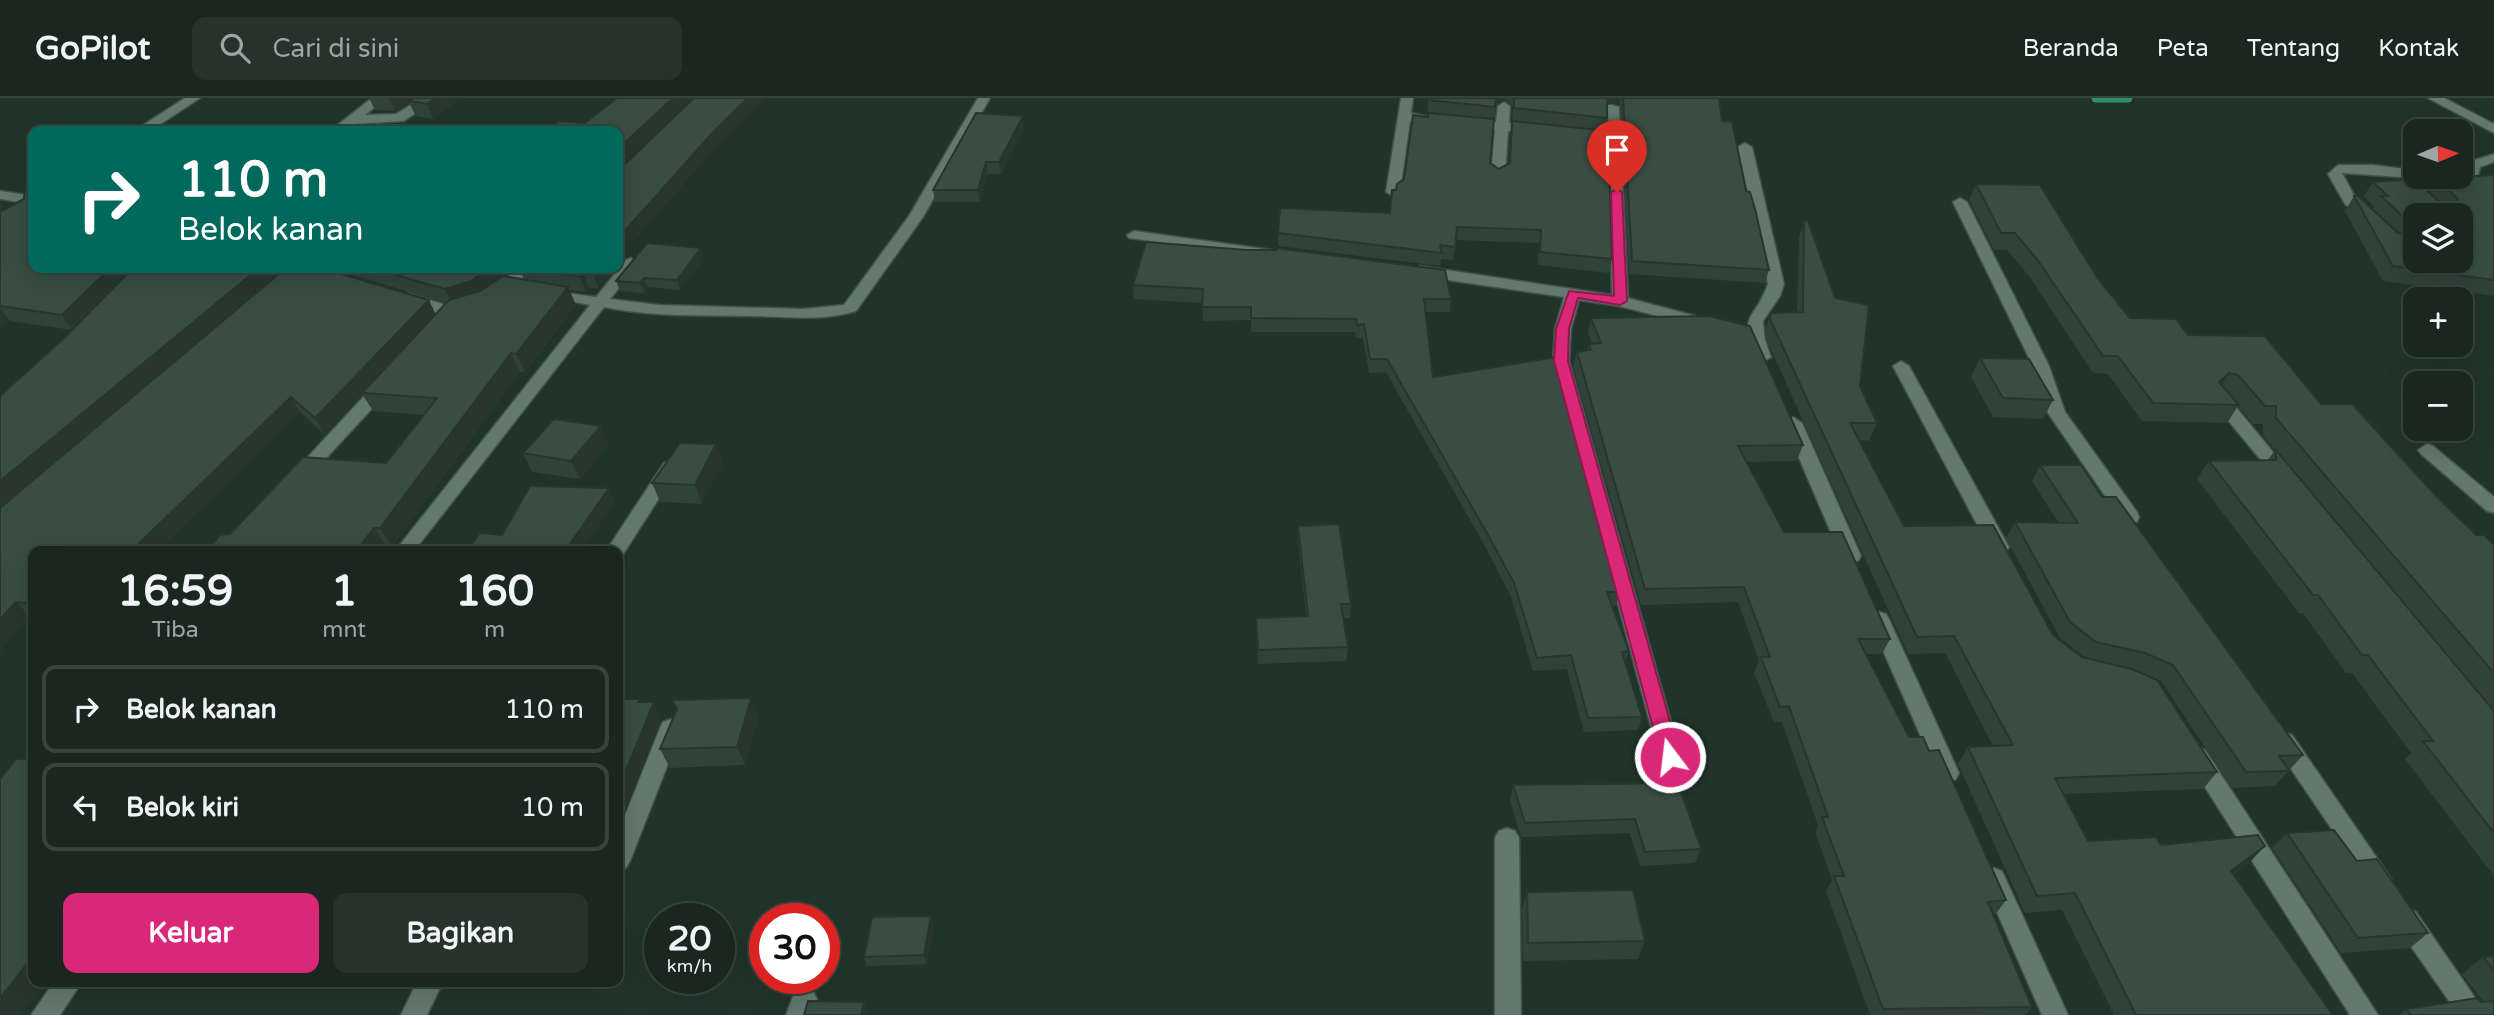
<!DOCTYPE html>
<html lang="id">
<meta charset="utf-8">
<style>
:root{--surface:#192720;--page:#26332d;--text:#f1f3f6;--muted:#9fa5a5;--line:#37443e;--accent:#db2777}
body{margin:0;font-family:"Varela Round",sans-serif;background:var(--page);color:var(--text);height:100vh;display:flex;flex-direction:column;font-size:26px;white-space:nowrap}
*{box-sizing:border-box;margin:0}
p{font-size:23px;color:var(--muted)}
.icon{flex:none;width:38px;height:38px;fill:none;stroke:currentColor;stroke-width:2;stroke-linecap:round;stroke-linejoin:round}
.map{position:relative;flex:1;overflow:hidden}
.sheet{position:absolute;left:28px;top:448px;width:595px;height:441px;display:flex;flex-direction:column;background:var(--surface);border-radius:14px;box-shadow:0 7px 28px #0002,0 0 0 2px var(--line)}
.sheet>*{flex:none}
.top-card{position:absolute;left:28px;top:28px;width:595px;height:147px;border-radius:14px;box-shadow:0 7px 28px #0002,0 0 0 2px var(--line);background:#00695c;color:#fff;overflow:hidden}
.needle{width:46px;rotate:88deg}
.tools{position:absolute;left:2403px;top:21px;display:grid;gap:14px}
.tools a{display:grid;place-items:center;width:70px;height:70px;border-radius:14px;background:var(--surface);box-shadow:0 7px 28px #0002,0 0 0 2px var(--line);font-size:35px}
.speed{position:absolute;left:644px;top:805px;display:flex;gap:14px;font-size:35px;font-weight:700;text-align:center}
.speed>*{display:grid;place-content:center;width:91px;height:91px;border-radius:50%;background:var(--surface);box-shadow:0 7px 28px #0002,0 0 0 2px var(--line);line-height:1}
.speed small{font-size:18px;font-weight:400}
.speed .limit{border:10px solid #d22;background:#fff;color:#111}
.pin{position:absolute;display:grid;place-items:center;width:60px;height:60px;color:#fff;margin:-72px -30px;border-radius:50% 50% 50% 0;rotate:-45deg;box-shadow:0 0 7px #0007}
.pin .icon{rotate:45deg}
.me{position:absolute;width:77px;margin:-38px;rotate:345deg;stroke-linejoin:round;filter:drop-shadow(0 0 5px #0008)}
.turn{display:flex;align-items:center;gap:24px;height:147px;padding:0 35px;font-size:32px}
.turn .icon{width:91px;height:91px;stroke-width:2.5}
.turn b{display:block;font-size:49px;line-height:60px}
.eta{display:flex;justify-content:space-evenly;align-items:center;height:119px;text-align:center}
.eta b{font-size:42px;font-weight:700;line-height:49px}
.cta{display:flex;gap:14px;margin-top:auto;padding:14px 35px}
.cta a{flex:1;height:80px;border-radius:14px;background:var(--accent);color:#fff;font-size:28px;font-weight:700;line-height:80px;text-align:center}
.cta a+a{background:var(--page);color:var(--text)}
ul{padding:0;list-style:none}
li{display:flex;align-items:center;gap:21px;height:88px;margin:0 14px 10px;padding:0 21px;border:4px solid var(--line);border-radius:14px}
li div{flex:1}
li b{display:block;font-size:26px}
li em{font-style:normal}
header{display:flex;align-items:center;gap:42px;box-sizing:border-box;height:98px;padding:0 35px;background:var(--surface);border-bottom:2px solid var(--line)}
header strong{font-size:33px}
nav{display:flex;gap:38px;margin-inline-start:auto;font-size:24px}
.search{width:490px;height:63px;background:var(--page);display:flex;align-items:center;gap:18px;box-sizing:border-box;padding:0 24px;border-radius:14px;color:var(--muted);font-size:26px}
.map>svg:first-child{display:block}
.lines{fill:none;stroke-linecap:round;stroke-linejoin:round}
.stream{stroke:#2d8e6a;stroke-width:9}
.minor-casing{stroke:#405149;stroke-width:3}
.minor{fill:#63786e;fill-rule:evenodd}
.wall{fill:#31423a}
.shaded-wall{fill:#28362f}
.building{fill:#394d43;stroke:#28362f;stroke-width:2;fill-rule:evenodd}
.route{fill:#db2777;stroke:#8e194d;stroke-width:2}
</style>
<header>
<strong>GoPilot</strong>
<div class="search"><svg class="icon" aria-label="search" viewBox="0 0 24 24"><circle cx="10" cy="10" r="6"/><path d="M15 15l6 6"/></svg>Cari di sini</div>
<nav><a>Beranda</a><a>Peta</a><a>Tentang</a><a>Kontak</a></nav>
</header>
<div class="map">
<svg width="2494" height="917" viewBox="0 0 2494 917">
<rect width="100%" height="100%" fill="#21342b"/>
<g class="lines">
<path class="stream" d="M2096,0H2128"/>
<g class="minor-casing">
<g id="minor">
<path d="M185,0H200L150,33H134Z"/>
<path d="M372,0H386L365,17L396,16L422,0H437L404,23L354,26L344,33H330Z"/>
<path d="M978,0H990L923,119L856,213C820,224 785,218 749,218C700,217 652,219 604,209L414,453H395L590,207L543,198V192L596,199L626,162L631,160L639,165L610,201L659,207L803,211L844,207L909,118Z"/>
<path d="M1401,0H1413L1411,15L1443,22L1436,26L1410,23L1400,94L1393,98L1386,94Z"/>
<path d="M2428,0H2444L2494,26V35Z"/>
<path d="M1504,4L1510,8L1509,25L1537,28L1544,32L1537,36L1508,33L1505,78L1498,82L1491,78L1495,32L1470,29L1463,25L1470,21L1496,24L1498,8Z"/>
<path d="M1608,6L1619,9L1628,200L1710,222L1712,225L1704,230L1619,208L1579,202L1571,231L1569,263L1681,659L1678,665L1670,668L1662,665L1659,659L1553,263L1555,231L1564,199L1420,178L1412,173L1420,168L1612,197Z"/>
<path d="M1745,45L1752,49L1784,186L1780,198L1763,223L1765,242L1771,259L1763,264L1755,259C1738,214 1755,223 1768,186L1738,49Z"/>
<path d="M2494,56V64L2480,69L2478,78L2455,79H2460V72L2466,71L2468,64Z"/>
<path d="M2372,67L2415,72V79H2420L2415,80L2342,75L2356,101L2375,120L2368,124L2345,106L2328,76L2338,67Z"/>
<path d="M0,93L33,98V106L0,101Z"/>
<path d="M1960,100L1967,104L2049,268L2065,314L2137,414L2139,419L2137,424H2123L2048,315L2033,268L1953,104Z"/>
<path d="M1134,133L1272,152L1279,156L1272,160L1129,140L1127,137Z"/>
<path d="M517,170H534L501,200H491V194Z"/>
<path d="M408,195L452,209L472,210L474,213C457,229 421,209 402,203L400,200Z"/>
<path d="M1901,263L1909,268L2009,449L2006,454L1999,456L1989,449L1893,268Z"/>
<path d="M384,282L390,283L392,287L390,291L306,382H294L291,378L294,374L378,283Z"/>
<path d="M2219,295L2225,296L2291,376L2294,380L2291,384H2279L2213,304L2210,300Z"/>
<path d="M1793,319L1802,325L1861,458L1858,463H1844L1841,458L1784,325Z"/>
<path d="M2427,346L2433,348L2494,399V415L2487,413L2421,356L2418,352Z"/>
<path d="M670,363L679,369L622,458L618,459V453H606L664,365Z"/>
<path d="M1879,514L1886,516L1889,521L1959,675L1956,681L1948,684L1940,681L1937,675L1869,521L1872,516Z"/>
<path d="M671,621L679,624L682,630L630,763L626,770L618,773V735L660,630L663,624Z"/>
<path d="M2284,634L2292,637L2388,776L2392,783L2388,790L2380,793L2372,790L2276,649L2273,643L2276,637Z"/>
<path d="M2197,649L2205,652L2378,917H2350L2189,664L2186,658L2189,652Z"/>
<path d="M1507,730L1515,733L1519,740L1521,917H1495V740L1499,733Z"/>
<path d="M1994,770L2002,773L2068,917H2042L1982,780L1986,773Z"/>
<path d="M2407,811L2416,814L2487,917H2459L2398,830L2395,822L2398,814Z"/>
<path d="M54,884H82L60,917H31Z"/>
<path d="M417,884H443L427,917H401Z"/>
<path d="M804,889L813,893L817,901L812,917H786L795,893Z"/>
</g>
</g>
<use href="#minor" class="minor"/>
</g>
<g class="wall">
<path d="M369,0H460L433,21L416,18L409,5L395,13L375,12Z"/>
<path d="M1428,0H1719L1722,23L1746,93L1769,172L1765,185L1629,176L1620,4L1607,7V20L1604,32L1512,23L1513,8L1505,2L1496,8L1490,65L1499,71L1508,66L1512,23L1612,161L1609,175L1538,167L1539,145L1456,142L1453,162L1441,161L1440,168L1278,148V135L1390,115L1396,92L1404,81L1428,19L1459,17L1428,14Z"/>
<path d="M1025,30L1001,76H988L980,104H935L933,92Z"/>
<path d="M2494,77V198L2383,183L2345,113L2354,98L2372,112L2374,109L2364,98L2373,84L2428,94L2437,80Z"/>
<path d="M1976,86L2098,181L2130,220L2188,237L2321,306L2439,401L2476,437L2494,447V778L2405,661L2411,655L2352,575H2346L2303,515H2299L2197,381L2209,363L2268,362L2275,352L2263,338V326H2253L2238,308L2227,325L2142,323L2108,276L2093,275L2029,178L2007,152H1994L1969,102Z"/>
<path d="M0,103L6,111L33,170H285L72,232L10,223L0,230Z"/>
<path d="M1804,123L1860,288L1877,325L1869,343L1860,342L1904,428L2053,537L2217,674L2203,691L2063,696L2088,743L2161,747L2250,764L2234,776L2333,917H2114L2062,812L2025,815L1958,666L1968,649L1993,648L1945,555L1908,556L1765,238V232L1771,215L1797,214L1799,140Z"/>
<path d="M704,160L680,192L648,189L644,195L620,193L616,183Z"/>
<path d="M329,170H515L504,178L524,181L518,170H617L599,191L589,190L586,194L569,192L576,207L525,274H520L392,449L230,436L386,365L423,317L373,313L362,296L324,336L300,314L33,453V520H31L0,552V410L436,216L446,205Z"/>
<path d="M1133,187L1451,201L1450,214H1425L1433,279L1620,494L1616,507L1612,508L1629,553L1625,564L1642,619L1638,632L1584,634L1567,571L1533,573L1511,499L1486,450L1386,274L1369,275L1363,240H1356L1355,234H1251V222L1203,223L1202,205L1134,201Z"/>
<path d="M1591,220L1803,347L1797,363L1746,364L1784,434L1890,541L1882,556H1866L1909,639L1929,653L2006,802L1995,817H1993L2032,909L2025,917H1870L1826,793L1832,782L1815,734L1818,727L1782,624H1774L1754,575L1759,563L1738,504L1641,507L1573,269L1577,254L1587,252L1589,246H1592L1588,235Z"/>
<path d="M1980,260L2053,302L2043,321L1993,319L1971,279Z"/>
<path d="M609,347L580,381L532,374L523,355Z"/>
<path d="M723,365L702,406L660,404L652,385Z"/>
<path d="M2040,367L2102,399L2303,657L2275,688L2232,690L2161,583L2134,571L2086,560L2060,540L2006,440L2015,424H2058L2032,383Z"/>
<path d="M1298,428L1351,506L1350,520H1343L1348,549L1346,563L1258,566L1256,520L1306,518L1298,442Z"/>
<path d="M751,600L759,619L745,667L670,670L660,651Z"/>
<path d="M1678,685L1701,751L1695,765L1640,768L1630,735L1521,739L1510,702L1513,687Z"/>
<path d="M2287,735L2357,763L2428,835L2410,850L2341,855L2272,750Z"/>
<path d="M1527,794L1645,843L1638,861L1523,863L1522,812Z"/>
<path d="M934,828L927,866L867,868L864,859Z"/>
<path d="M2494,858V917H2399L2407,911L2484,904L2462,876L2483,859Z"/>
</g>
<g class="shaded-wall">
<path d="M389,0H417L409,3V5L395,13Z"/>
<path d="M435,0H460L433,21L427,6Z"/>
<path d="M673,0H692L618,70V51Z"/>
<path d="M748,0H766L720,45L629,149L630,153L618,168V147L620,138L716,31Z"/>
<path d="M1496,0H1506L1505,2L1495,8Z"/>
<path d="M1606,0H1620V4L1605,7Z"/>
<path d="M1023,18L1025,30L1001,76L999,64Z"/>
<path d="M986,64L988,76L980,104L978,92Z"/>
<path d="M0,103L8,114L0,120Z"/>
<path d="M701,150L704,160L680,192L677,182Z"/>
<path d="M110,170H135L73,232L62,217Z"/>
<path d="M259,170H285L0,410V383Z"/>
<path d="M489,170H515L479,198L452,206L445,191Z"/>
<path d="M599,170H617L599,191L593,176Z"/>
<path d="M583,175L589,190L586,194L580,179Z"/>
<path d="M644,180L648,189L644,195L640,185Z"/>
<path d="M568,189L576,207L525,274L516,256Z"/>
<path d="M429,202L436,217L324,336L315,320Z"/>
<path d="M0,210L10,223L0,230Z"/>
<path d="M511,255L520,274L392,449L380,430Z"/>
<path d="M2229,275L2218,293L2219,284Z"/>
<path d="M291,299L300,314L159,453H131Z"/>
<path d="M601,328L609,347L580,381L571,363Z"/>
<path d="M716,346L723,365L702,406L695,387Z"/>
<path d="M609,390L615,404L582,453H565Z"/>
<path d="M374,430L386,449L382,453H356Z"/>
<path d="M16,504L31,520L0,552V521Z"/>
<path d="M751,600L759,619L745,667L737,649Z"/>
<path d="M640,601L648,618L654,604L662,621L618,733V692Z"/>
<path d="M2265,748L2250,764L2216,789L2231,773Z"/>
<path d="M931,818L934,828L927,866L924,857Z"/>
<path d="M33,858V884H48L22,917H0V900Z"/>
<path d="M864,904L869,917H861Z"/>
</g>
<g class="building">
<path d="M414,0H435L427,6L409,3Z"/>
<path d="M617,0H673L618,51V33H548L559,23L585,25Z"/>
<path d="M694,0H748L716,31L620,138H625L618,147V71H620Z"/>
<path d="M1429,0H1496L1495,9L1429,2Z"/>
<path d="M1514,0H1607V20L1514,10Z"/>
<path d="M1623,0H1719L1722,23L1732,24L1746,93L1750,94L1755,111L1769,172L1632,163Z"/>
<path d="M976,15L1023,18L999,64H986L978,92H933Z"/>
<path d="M1428,15L1494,21L1490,65L1499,71L1510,65L1512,23L1608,33L1612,161L1540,154L1541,132L1457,129L1455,149L1440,147L1442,155L1278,135L1280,110L1390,115L1392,92H1396L1397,86L1404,81L1413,17L1428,19Z"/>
<path d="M2494,77V182L2393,168L2354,98H2358L2398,135L2410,136L2414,129L2381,98H2388L2373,84L2416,81L2439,104L2456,105L2458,101L2437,80ZM2415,117H2460V163H2415Z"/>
<path d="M33,86V170H110L62,217L0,208V114L24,101L25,91Z"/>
<path d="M1976,86L2040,87L2098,181L2130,220L2176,221L2188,237L2265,238L2321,306H2352L2439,401L2476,437H2484L2494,447V575L2276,320V308H2265L2238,277L2229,275L2219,284L2239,307L2153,305L2118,258H2103L2037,161L2015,135H2001Z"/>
<path d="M1804,123H1808L1835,200L1869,207L1860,288L1877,325H1850L1904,428L1993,427L2053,537L2082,559L2132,571L2157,582L2217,674L2055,680L2088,743L2156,739L2161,747L2258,737L2265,748L2231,773L2333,917H2136L2075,795L2037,798L1968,649L2013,647L1954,538L1917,539L1770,221L1771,215L1803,214Z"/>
<path d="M1146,144L1246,152H1276V150L1445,172L1451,201H1424L1433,279L1556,259L1620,494H1607L1629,553L1622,554L1642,619L1588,620L1571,557L1537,560L1514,485L1488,437L1387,261H1370L1364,226L1357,227L1356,221L1251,220V209H1202L1203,191L1133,187Z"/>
<path d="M647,145L701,150L677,182L644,180L640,185L616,183Z"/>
<path d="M133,170H259L0,383V298L64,240Z"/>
<path d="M286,170H321L429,202L315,320L291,299L131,453H33V506L16,504L0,521V410Z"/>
<path d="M371,170H489L471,183L445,191Z"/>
<path d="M525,170H599L593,176L583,175L580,179Z"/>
<path d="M503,178L568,189L516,256L511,255L380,430H374L356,453H207L220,437L230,436L303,359L386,365L437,300L362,295L449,202L480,193Z"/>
<path d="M1709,218L1750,228L1803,347L1738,348L1784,434H1842L1890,541H1858L1909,639H1923L1929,653L1939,652L2006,802L1988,804L2032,909L1883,911L1834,778H1844L1822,719H1828L1789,608L1780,609L1761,559H1770L1744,489L1645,491L1577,254L1591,252L1589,246L1601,245L1591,220Z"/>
<path d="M1980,260L2029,261L2053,302L2003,300Z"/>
<path d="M554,321L601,328L571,363L523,355Z"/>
<path d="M680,345L716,346L695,387L652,385Z"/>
<path d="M2276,352L2494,613V735L2423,643H2433L2368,557H2362L2318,497H2313L2209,363L2276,362Z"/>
<path d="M2040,367H2081L2102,399H2116L2303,657L2279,658L2289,673L2246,674L2173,567L2145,555L2096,544L2070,524L2015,424L2078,425Z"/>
<path d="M530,388L609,390L565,453H466L480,435L502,437Z"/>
<path d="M1339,426L1351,506H1341L1348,549L1258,552L1256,520L1308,518L1298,428Z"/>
<path d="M751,600L737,649L660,651L677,611L672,602Z"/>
<path d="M618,601H640L638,604H654L618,692Z"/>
<path d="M33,656V858L0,900V681L16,661H29Z"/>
<path d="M1678,685L1701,751L1645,754L1635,721L1525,725L1513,687Z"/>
<path d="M2334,732L2357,763L2377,761L2428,835L2358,840L2287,735Z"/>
<path d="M1633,792L1645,843L1528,845L1527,794Z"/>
<path d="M931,818L924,857L864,859L872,819Z"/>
<path d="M2494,858V872L2483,859Z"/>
<path d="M2477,900L2481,904L2494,903V917H2411L2407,911Z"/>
<path d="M808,903L864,904L861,917H804Z"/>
</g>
<path class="route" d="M1617,91L1622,94L1627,203L1620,207L1578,200L1569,231L1568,263L1680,659L1670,666L1661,659L1554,263L1556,231L1569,193L1614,198L1611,94Z"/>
</svg>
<div class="tools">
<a><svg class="needle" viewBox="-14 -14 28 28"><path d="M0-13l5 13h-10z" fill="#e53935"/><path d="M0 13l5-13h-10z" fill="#9fa5a5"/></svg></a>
<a><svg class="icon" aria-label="layers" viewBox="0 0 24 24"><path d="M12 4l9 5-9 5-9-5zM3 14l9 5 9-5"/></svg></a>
<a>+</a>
<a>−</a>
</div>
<div class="speed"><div>20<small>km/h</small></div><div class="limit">30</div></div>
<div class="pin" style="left:1617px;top:94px;background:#d93025"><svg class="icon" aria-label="arrive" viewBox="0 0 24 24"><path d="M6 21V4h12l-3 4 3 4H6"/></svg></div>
<svg class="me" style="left:1670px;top:659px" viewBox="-20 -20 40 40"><circle r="17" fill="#db2777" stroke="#fff" stroke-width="3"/><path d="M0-11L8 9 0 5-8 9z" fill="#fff"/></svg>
<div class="top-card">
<div class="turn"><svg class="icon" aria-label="right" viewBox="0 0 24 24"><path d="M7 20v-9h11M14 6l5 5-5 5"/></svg><div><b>110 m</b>Belok kanan</div></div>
</div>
<section class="sheet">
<div class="eta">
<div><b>16:59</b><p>Tiba</p></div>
<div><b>1</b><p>mnt</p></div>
<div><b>160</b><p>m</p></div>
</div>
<ul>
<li><svg class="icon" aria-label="right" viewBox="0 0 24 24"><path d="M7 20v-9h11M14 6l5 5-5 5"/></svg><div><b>Belok kanan</b></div><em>110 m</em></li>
<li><svg class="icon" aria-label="left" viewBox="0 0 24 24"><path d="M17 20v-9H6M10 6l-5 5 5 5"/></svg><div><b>Belok kiri</b></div><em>10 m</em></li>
</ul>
<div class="cta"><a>Keluar</a><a>Bagikan</a></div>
</section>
</div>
